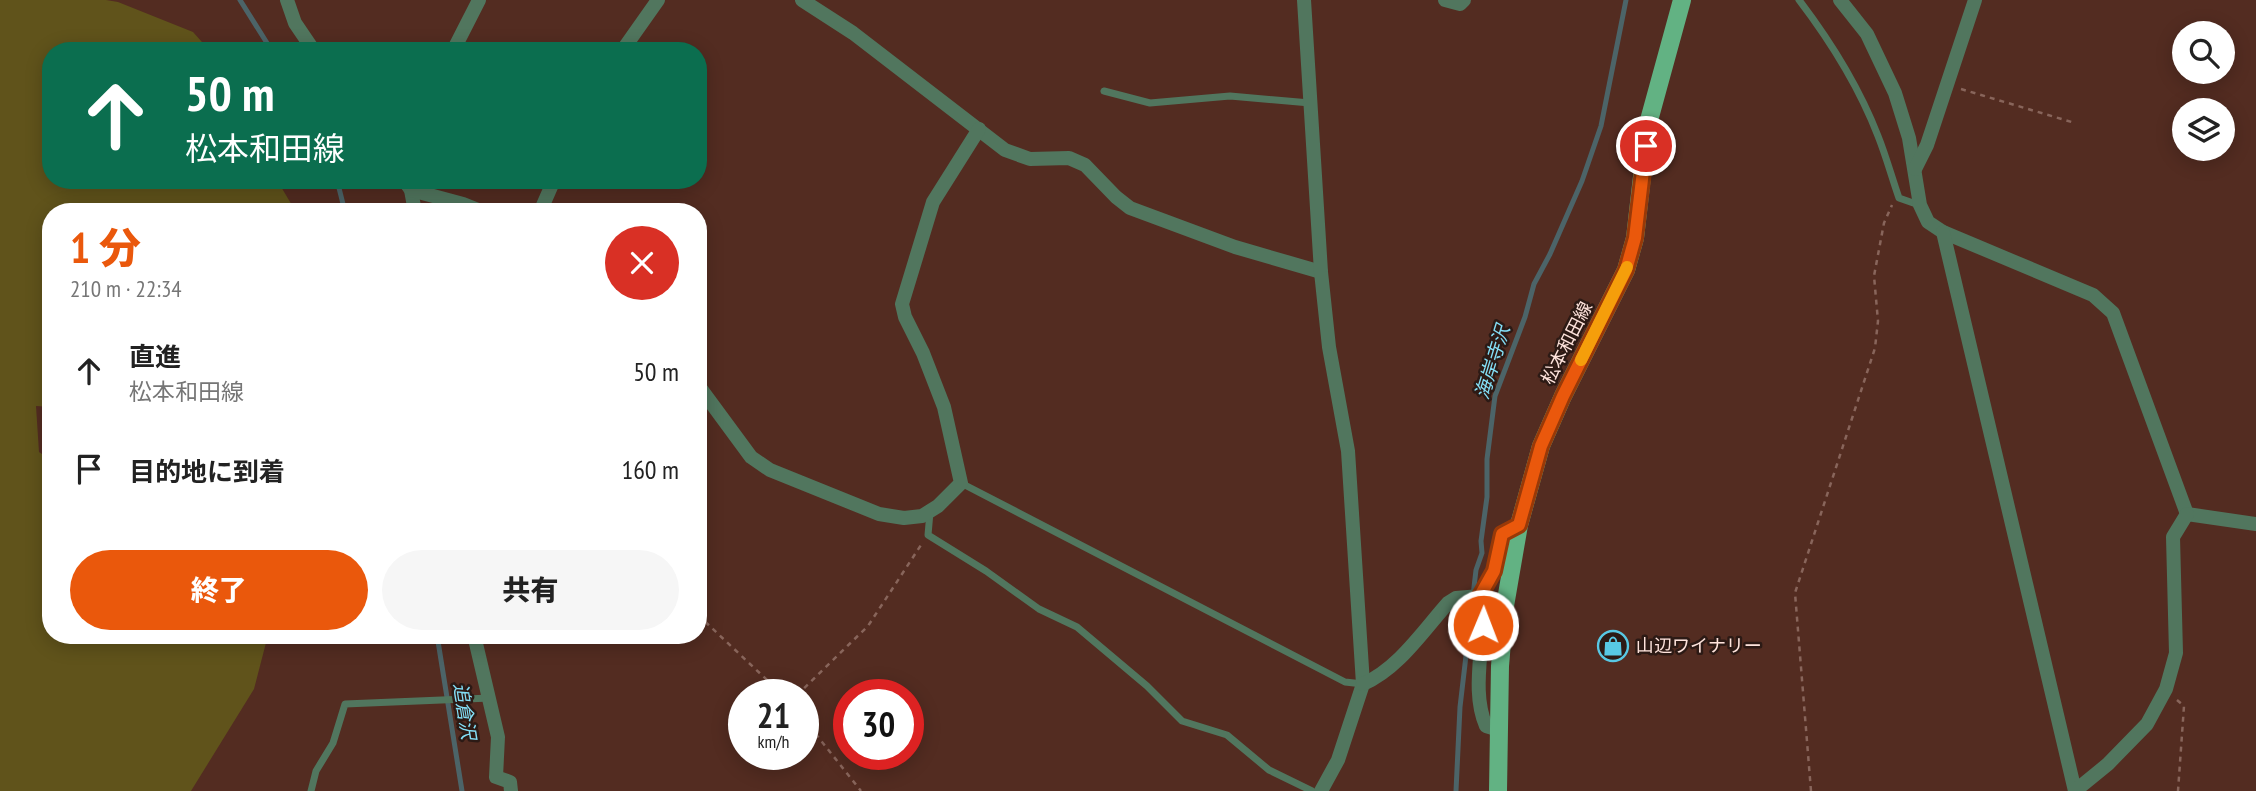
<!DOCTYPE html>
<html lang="ja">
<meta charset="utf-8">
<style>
:root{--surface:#fff;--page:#f6f6f6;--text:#222;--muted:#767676;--accent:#ea580c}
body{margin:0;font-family:"PT Sans Narrow","Noto Sans JP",sans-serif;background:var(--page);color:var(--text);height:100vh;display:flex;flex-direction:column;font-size:26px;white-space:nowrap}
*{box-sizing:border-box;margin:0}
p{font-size:23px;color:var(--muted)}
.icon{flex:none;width:38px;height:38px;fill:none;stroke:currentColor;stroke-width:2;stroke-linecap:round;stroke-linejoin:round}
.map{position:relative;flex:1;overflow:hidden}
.side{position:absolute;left:42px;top:203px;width:665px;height:441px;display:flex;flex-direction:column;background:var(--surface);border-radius:28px;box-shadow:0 4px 18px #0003}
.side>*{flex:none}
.hud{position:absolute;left:42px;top:42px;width:665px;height:147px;border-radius:28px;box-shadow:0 4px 18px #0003;background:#0b6e4f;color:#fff;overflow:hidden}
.controls{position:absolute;left:2172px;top:21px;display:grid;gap:14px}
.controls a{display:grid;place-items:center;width:63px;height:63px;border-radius:50%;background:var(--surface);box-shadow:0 4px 18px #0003;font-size:35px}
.speed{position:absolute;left:728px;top:679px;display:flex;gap:14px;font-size:35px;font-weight:700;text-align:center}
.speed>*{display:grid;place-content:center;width:91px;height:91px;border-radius:50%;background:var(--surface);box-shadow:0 4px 18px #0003;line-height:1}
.speed small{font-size:18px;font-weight:400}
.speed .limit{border:10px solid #d22;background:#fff;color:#111}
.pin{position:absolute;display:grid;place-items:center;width:60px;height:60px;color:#fff;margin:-30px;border:4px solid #fff;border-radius:50%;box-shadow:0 2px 7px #0007}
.me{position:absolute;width:77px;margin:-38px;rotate:1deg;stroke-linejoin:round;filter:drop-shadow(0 0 5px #0008)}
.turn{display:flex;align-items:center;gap:24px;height:147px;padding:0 28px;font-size:32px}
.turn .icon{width:91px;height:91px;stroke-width:2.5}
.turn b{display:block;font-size:49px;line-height:60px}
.round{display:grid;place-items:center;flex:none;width:74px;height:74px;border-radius:37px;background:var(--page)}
.head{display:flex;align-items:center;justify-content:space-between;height:119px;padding:0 28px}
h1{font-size:42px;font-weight:800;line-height:52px;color:var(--accent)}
.cta{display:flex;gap:14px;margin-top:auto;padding:14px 28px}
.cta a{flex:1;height:80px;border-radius:42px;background:var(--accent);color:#fff;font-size:28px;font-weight:800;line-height:80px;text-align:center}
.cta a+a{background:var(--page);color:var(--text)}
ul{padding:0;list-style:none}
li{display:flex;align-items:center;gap:21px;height:98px;padding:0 28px}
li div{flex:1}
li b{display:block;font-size:26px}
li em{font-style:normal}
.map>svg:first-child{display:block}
.green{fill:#60531b}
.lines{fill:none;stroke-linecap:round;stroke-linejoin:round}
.stream{stroke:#4c6468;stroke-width:5}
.path{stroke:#88655b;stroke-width:2.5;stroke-dasharray:5 5;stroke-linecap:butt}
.service{stroke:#51765e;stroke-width:7}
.minor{stroke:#51765e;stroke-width:14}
.primary{stroke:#62b283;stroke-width:18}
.route-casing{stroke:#983908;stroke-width:18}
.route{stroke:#ea580c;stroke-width:12}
.slow{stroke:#f59e0b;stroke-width:12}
.labels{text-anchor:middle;stroke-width:5;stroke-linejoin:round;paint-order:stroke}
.street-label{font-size:18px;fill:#fee3dc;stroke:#2c1a15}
.poi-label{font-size:18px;fill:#fee3dc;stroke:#2c1a15;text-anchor:start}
.water-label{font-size:19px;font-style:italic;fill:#84dff7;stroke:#2c1a15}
</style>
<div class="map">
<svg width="2256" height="791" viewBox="0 0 2256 791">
<rect width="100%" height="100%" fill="#532c21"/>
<path class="green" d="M0,0H106L118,2L193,32L210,51H51V180H277L296,212H51V407L36,406L39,452L51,460V635H268L254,689L191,791H0Z"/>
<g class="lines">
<g class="stream">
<path d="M240,0L272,51"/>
<path d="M337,180L345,212"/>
<path d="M437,635L462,791"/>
<path d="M1456,791L1460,707L1476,570L1482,553L1481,541L1487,497V459L1495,396L1525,317L1534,284L1550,254L1582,181L1601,126L1626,0"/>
</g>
<g class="path">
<path d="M1961,89L2075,123"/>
<path d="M698,615L783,695"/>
<path d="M797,695L868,626L921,545"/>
<path d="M2177,700L2184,706L2178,791"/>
<path d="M803,718L861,791"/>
<path d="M1811,791L1795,593L1875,348L1878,321L1874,276L1884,223L1892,205"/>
</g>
<g class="service">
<path d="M1799,0C1831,42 1859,87 1878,136C1886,156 1892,178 1899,198L1919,205"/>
<path d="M1104,91L1150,103L1230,96L1310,103"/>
<path d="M961,483L1345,682L1363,684"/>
<path d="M930,512L928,535L986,571L1039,609L1077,627L1147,686L1182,721L1227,735L1269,770L1312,791"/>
<path d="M1480,596L1494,571L1502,534L1516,526"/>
<path d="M311,791L316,771L333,743L345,704L490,698"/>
</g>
<g class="minor">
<path d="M287,0L295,23L314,51"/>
<path d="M802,0L853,33L1005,150L1030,159L1069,158L1085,165L1116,197L1130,208L1235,247L1321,272"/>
<path d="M1304,0L1321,272L1329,347L1348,451L1363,684L1338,760L1321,791"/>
<path d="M1445,0L1460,4L1464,0"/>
<path d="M1840,0L1867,34L1895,93L1909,138L1920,205L1928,222L1943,232L1974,245L2093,295L2113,313L2187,514"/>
<path d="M453,51L479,0"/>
<path d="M622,51L658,0"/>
<path d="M1915,169L1927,145L1975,0"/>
<path d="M404,180L411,190L415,212"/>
<path d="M411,190L463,204L483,212"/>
<path d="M540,212L554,180"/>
<path d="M1943,232L2075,791"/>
<path d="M698,385L751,457L770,470L879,514L904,518L922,516L938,506L961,483L944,407L923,353L905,317L902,304L933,202L979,129"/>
<path d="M2187,514L2256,524"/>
<path d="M474,635L498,737L496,777L510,782L511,791"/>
<path d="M1363,684C1398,669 1423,631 1448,603L1456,598L1480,596C1481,607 1483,618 1482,629C1481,660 1473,696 1486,726L1499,730"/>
<path d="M2075,791L2108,764L2147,724L2166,689L2176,653L2173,537L2187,514"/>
</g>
<path class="primary" d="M1498,791L1500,666L1505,606L1519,525L1541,446L1563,396L1626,270L1635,238L1648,124L1682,0"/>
</g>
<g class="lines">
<g class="route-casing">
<path id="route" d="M1483,625L1480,596L1494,571L1502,534L1519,525L1541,446L1563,396L1626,270L1635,238L1646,146"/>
</g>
<use href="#route" class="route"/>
<path class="slow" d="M1581,360L1627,267"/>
</g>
<defs>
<g id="shop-ring" transform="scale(1.575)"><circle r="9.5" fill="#2c1a15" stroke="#58c8e4" stroke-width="1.5"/><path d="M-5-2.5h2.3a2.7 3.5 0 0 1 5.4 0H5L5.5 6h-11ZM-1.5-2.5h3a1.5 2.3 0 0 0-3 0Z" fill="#58c8e4"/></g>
</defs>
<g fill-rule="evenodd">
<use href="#shop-ring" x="1613" y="646"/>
</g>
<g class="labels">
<g class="street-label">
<text transform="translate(1567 343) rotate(-63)" y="6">松本和田線</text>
</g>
<g class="poi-label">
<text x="1636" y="652">山辺ワイナリー</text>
</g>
<g class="water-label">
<text transform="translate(1492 362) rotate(-73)" y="7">海岸寺沢</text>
<text transform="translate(465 711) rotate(81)" y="7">追倉沢</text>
</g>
</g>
</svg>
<div class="controls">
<a><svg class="icon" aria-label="search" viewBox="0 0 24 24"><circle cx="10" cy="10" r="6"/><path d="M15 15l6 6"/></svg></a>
<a><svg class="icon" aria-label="layers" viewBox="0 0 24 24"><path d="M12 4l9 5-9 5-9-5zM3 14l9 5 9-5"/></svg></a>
</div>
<div class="speed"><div>21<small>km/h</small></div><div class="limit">30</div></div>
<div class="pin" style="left:1646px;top:146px;background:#d93025"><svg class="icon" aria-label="arrive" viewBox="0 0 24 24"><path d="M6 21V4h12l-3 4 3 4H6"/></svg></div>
<svg class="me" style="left:1483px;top:625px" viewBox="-20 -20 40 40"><circle r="17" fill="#ea580c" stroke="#fff" stroke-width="3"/><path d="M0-11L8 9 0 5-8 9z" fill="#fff"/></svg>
<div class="hud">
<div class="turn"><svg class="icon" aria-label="ahead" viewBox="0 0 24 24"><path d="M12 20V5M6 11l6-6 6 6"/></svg><div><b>50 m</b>松本和田線</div></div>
</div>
<section class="side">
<div class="head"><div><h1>1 分</h1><p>210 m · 22:34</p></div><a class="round" style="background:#d93025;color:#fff"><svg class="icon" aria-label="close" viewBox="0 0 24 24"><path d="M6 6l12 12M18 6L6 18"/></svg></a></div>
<ul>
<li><svg class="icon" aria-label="ahead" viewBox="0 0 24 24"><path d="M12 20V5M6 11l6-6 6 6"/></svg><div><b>直進</b><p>松本和田線</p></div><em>50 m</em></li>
<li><svg class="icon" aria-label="arrive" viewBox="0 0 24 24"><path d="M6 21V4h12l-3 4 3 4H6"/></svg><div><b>目的地に到着</b></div><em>160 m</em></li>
</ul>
<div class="cta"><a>終了</a><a>共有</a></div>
</section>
</div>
